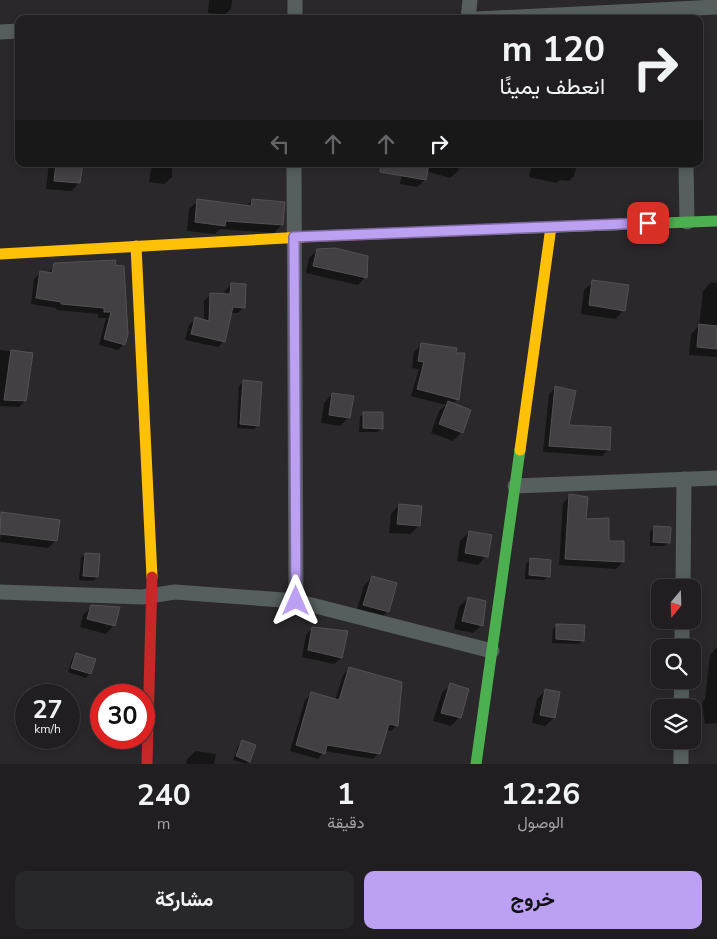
<!DOCTYPE html>
<html lang="ar">
<meta charset="utf-8">
<style>
:root{--surface:#201e20;--page:#282729;--text:#f1f3f6;--muted:#a2a2a5;--line:#3d3c3e;--accent:#bca0f2}
body{margin:0;font-family:"Nunito Sans",Vazirmatn,sans-serif;background:var(--page);color:var(--text);direction:rtl;height:100vh;display:flex;flex-direction:column;font-size:19px;white-space:nowrap}
*{box-sizing:border-box;margin:0}
p{font-size:16px;color:var(--muted)}
.icon{flex:none;width:28px;height:28px;fill:none;stroke:currentColor;stroke-width:2;stroke-linecap:round;stroke-linejoin:round}
.map{position:relative;height:764px;overflow:hidden;direction:ltr}
.panel{display:flex;flex-direction:column;background:var(--surface);flex:1}
.panel>*{flex:none}
.banner{position:absolute;left:15px;top:15px;width:688px;height:152px;border-radius:10px;box-shadow:0 2px 8px #0003,0 0 0 1px var(--line);direction:rtl;background:#201e20;color:var(--text);overflow:hidden}
.needle{width:32px;rotate:199deg}
.buttons{position:absolute;left:651px;top:579px;display:grid;gap:10px}
.buttons a{display:grid;place-items:center;width:50px;height:50px;border-radius:10px;background:var(--surface);box-shadow:0 2px 8px #0003,0 0 0 1px var(--line);font-size:25px}
.speed{position:absolute;left:15px;top:684px;display:flex;gap:10px;font-size:25px;font-weight:700;text-align:center}
.speed>*{display:grid;place-content:center;width:65px;height:65px;border-radius:50%;background:var(--surface);box-shadow:0 2px 8px #0003,0 0 0 1px var(--line);line-height:1}
.speed small{font-size:12px;font-weight:400}
.speed .limit{border:8px solid #d22;background:#fff;color:#111}
.pin{position:absolute;display:grid;place-items:center;width:42px;height:42px;color:#fff;margin:-21px;border-radius:10px;box-shadow:0 2px 8px #0006}
.me{position:absolute;width:55px;margin:-28px;rotate:0deg;stroke-linejoin:round;filter:drop-shadow(0 0 4px #0008)}
.turn{display:flex;align-items:center;gap:18px;height:105px;padding:0 15px;font-size:22px}
.turn .icon{width:65px;height:65px;stroke-width:2.5}
.turn b{display:block;font-size:35px;line-height:42px}
.lanes{display:flex;align-items:center;height:48px;padding:0 15px;background:#0003;justify-content:center;gap:25px;direction:ltr}
.lanes .off{opacity:.35}
.eta{display:flex;justify-content:space-evenly;align-items:center;height:85px;text-align:center}
.eta b{font-size:30px;font-weight:700;line-height:35px}
.action{display:flex;gap:10px;margin-top:auto;padding:10px 15px}
.action a{flex:1;height:58px;border-radius:10px;background:var(--accent);color:#111;font-size:20px;font-weight:700;line-height:58px;text-align:center}
.action a+a{background:var(--page);color:var(--text)}
.map>svg:first-child{display:block}
.shadow{fill:#0007}
.building{fill:#424042;stroke:#535153}
.lines{fill:none;stroke-linecap:round;stroke-linejoin:round}
.street{stroke:#565f5d;stroke-width:15}
.fast{stroke:#4caf50;stroke-width:11}
.slow{stroke:#ffc107;stroke-width:11}
.jam{stroke:#c62828;stroke-width:11}
.route-casing{stroke:#7a689d;stroke-width:12}
.route{stroke:#bca0f2;stroke-width:9}
</style>
<div class="map">
<svg width="717" height="764" viewBox="0 0 717 764">
<rect width="100%" height="100%" fill="#2a282a"/>
<g class="shadow">
<path d="M209,0H232L231,9L224,15L208,13Z"/>
<path d="M49,164H81L79,183L71,191L46,189Z"/>
<path d="M172,164V177L164,184L149,182L152,164Z"/>
<path d="M404,164H460L458,171L450,178L426,171L425,180L417,187L400,184Z"/>
<path d="M532,164H577L574,176L569,181L560,180L556,183L529,177Z"/>
<path d="M252,200L282,225L274,233L220,229L215,234L187,231L189,209L198,201L246,207Z"/>
<path d="M317,250L365,277L358,285L306,273L309,258Z"/>
<path d="M114,261L124,344L118,350L99,345L106,318H98V314L56,310V308L31,304L34,279L40,273L48,274L54,265Z"/>
<path d="M593,282L624,310L615,319L581,314L584,290Z"/>
<path d="M711,282L717,283V357L689,355L691,334L699,326L703,291Z"/>
<path d="M231,284L244,307L238,313H230L224,341L218,347L185,340L189,325L195,319L204,320V301L211,294L224,295L225,291Z"/>
<path d="M421,345L457,399L452,404L462,432L453,441L431,433L439,411L446,405L411,396L419,369L412,368L414,352Z"/>
<path d="M0,350L32,354L25,401L19,407L0,406Z"/>
<path d="M243,382L258,425L254,429L237,428L239,386Z"/>
<path d="M556,387L567,426L609,449L602,456L543,452L549,394Z"/>
<path d="M332,394L349,417L340,426L321,423L324,403Z"/>
<path d="M364,413L382,428L378,432H359L360,417Z"/>
<path d="M570,496L585,520L608,543L623,562L616,569L559,565L563,503Z"/>
<path d="M399,505L419,526L410,534L389,533L391,514Z"/>
<path d="M2,514L56,540L48,548L0,542Z"/>
<path d="M654,528L669,542L665,546H650V532Z"/>
<path d="M469,532L486,556L478,565L457,561L460,541Z"/>
<path d="M85,554L97,577L93,581L79,580L81,558Z"/>
<path d="M530,560L548,576L544,580L525,579L526,564Z"/>
<path d="M372,577L388,611L379,620L356,613L364,586Z"/>
<path d="M468,598L482,625L473,633L454,629L459,607Z"/>
<path d="M92,606L114,625L106,634L80,627L83,615Z"/>
<path d="M557,625L583,640L579,644L552,643L553,629Z"/>
<path d="M312,628L346,632L341,658L334,664L302,657L306,635Z"/>
<path d="M717,647V723L705,724L702,703L705,699L710,655Z"/>
<path d="M76,655L90,674L86,678L68,672L72,659Z"/>
<path d="M349,669L397,725L391,731L386,730L379,753L373,759L324,751L318,759L290,751L305,700L311,694L335,701L343,675Z"/>
<path d="M450,685L459,718L451,726L433,721L442,693Z"/>
<path d="M546,690L554,718L545,726L532,723L537,699Z"/>
<path d="M242,742L249,761L246,764L233,760L238,746Z"/>
<path d="M196,751L216,754L214,764H186L187,759Z"/>
</g>
<g class="building">
<path d="M56,164H83L80,183L54,181Z"/>
<path d="M381,164H429L426,180L380,172Z"/>
<path d="M197,199L251,206L252,199L285,202L283,225L226,221L225,226L195,222Z"/>
<path d="M335,248L368,256L367,278L313,266L317,249Z"/>
<path d="M116,260L115,265L124,266L128,334L125,345L104,339L111,312H104V308L61,304V302L36,298L40,271L52,273L54,263Z"/>
<path d="M592,280L629,285L625,311L589,305Z"/>
<path d="M231,283L246,284L245,308L233,307L225,342L191,334L195,317L209,321L210,293L230,294Z"/>
<path d="M699,324L717,326V349L697,347Z"/>
<path d="M421,343L457,348L456,353H465L459,400L417,389L424,362L418,361Z"/>
<path d="M11,350L33,353L26,401L4,400Z"/>
<path d="M243,380L262,382L259,426L240,424Z"/>
<path d="M555,386L576,391L569,425L611,427L610,450L549,446Z"/>
<path d="M332,393L354,396L350,418L329,415Z"/>
<path d="M448,401L471,410L463,433L439,424Z"/>
<path d="M363,412H383V429L363,428Z"/>
<path d="M569,494L588,497L586,519L609,518V541H624V562L565,559Z"/>
<path d="M399,504L422,506L420,526L397,524Z"/>
<path d="M1,512L60,520L57,541L0,534Z"/>
<path d="M654,526L671,527L670,543L653,542Z"/>
<path d="M469,531L492,535L488,557L465,553Z"/>
<path d="M85,553L100,554L98,577L83,576Z"/>
<path d="M530,558L551,560L550,577L529,575Z"/>
<path d="M372,576L397,583L389,612L363,605Z"/>
<path d="M468,597L486,601L483,626L462,621Z"/>
<path d="M91,605L120,607L115,626L87,619Z"/>
<path d="M556,624L585,625L584,641L556,639Z"/>
<path d="M312,627L348,631L342,658L308,650Z"/>
<path d="M76,653L96,659L91,674L71,668Z"/>
<path d="M349,667L402,682L398,726L389,724L380,754L327,745L325,754L296,745L311,692L339,700Z"/>
<path d="M450,683L469,689L461,718L441,713Z"/>
<path d="M545,689L560,692L555,718L540,715Z"/>
<path d="M242,740L256,745L250,762L236,756Z"/>
</g>
<g class="lines">
<g class="street">
<path d="M295,0V19"/>
<path d="M468,19L470,0"/>
<path d="M477,19L717,7"/>
<path d="M0,32L19,31"/>
<path d="M294,164L296,601"/>
<path d="M686,164L687,222"/>
<path d="M515,486L717,478"/>
<path d="M683,588L684,479"/>
<path d="M0,592L142,597L175,592L296,601L492,651"/>
<path d="M682,648V620"/>
<path d="M681,708L682,680"/>
<path d="M681,764V740"/>
</g>
<g class="fast">
<path d="M501,229L717,221"/>
<path d="M476,764L520,450"/>
</g>
<g class="slow">
<path d="M136,246L152,577"/>
<path d="M0,254L303,237"/>
<path d="M520,450L551,227"/>
</g>
<g class="jam">
<path d="M303,237L501,229"/>
<path d="M147,764L152,577"/>
</g>
</g>
<g class="lines">
<g class="route-casing">
<path id="route" d="M296,601L294,237L648,223"/>
</g>
<use href="#route" class="route"/>
</g>
</svg>
<div class="buttons">
<a><svg class="needle" viewBox="-14 -14 28 28"><path d="M0-13l5 13h-10z" fill="#e53935"/><path d="M0 13l5-13h-10z" fill="#a2a2a5"/></svg></a>
<a><svg class="icon" aria-label="search" viewBox="0 0 24 24"><circle cx="10" cy="10" r="6"/><path d="M15 15l6 6"/></svg></a>
<a><svg class="icon" aria-label="layers" viewBox="0 0 24 24"><path d="M12 4l9 5-9 5-9-5zM3 14l9 5 9-5"/></svg></a>
</div>
<div class="speed"><div>27<small>km/h</small></div><div class="limit">30</div></div>
<div class="pin" style="left:648px;top:223px;background:#d93025"><svg class="icon" aria-label="arrive" viewBox="0 0 24 24"><path d="M6 21V4h12l-3 4 3 4H6"/></svg></div>
<svg class="me" style="left:296px;top:601px" viewBox="-20 -20 40 40"><path d="M0-17L14 15 0 8-14 15z" fill="#bca0f2" stroke="#fff" stroke-width="4"/></svg>
<div class="banner">
<div class="turn"><svg class="icon" aria-label="right" viewBox="0 0 24 24"><path d="M7 20v-9h11M14 6l5 5-5 5"/></svg><div><b>120 m</b>انعطف يمينًا</div></div>
<div class="lanes"><svg class="icon off" aria-label="left" viewBox="0 0 24 24"><path d="M17 20v-9H6M10 6l-5 5 5 5"/></svg><svg class="icon off" aria-label="ahead" viewBox="0 0 24 24"><path d="M12 20V5M6 11l6-6 6 6"/></svg><svg class="icon off" aria-label="ahead" viewBox="0 0 24 24"><path d="M12 20V5M6 11l6-6 6 6"/></svg><svg class="icon" aria-label="right" viewBox="0 0 24 24"><path d="M7 20v-9h11M14 6l5 5-5 5"/></svg></div>
</div>
</div>
<section class="panel">
<div class="eta">
<div><b>12:26</b><p>الوصول</p></div>
<div><b>1</b><p>دقيقة</p></div>
<div><b>240</b><p>m</p></div>
</div>
<div class="action"><a>خروج</a><a>مشاركة</a></div>
</section>
